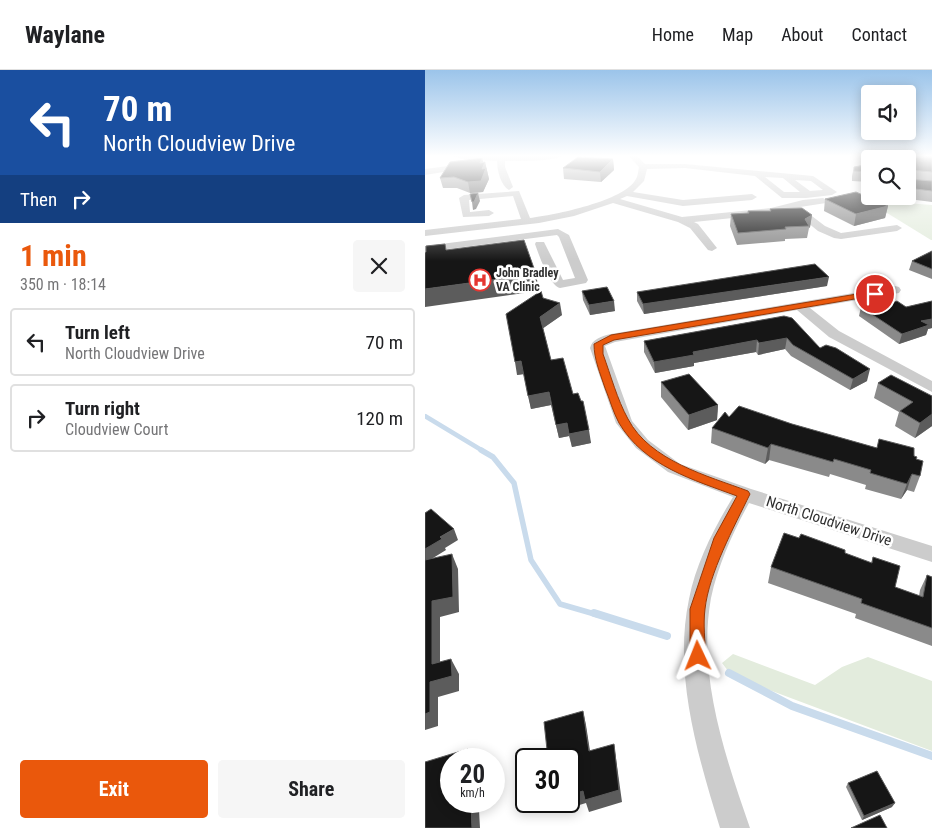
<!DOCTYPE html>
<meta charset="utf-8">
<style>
:root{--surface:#fff;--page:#f6f6f6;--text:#202124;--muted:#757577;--line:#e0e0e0;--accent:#ea580c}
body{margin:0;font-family:"Roboto Condensed",sans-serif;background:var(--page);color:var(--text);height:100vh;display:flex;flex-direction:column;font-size:19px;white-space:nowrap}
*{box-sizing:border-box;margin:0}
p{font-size:16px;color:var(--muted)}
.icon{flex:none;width:28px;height:28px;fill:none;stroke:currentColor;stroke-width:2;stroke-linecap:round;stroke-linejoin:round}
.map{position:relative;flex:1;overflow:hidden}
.sheet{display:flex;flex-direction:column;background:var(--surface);width:425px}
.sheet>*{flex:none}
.guide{background:#1a4fa0;color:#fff;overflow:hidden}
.controls{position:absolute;left:436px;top:15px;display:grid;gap:10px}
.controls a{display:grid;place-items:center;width:55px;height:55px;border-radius:5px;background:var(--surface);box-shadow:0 2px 12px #0003;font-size:25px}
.speed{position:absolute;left:15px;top:678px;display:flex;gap:10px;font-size:25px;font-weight:700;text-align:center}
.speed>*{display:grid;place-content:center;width:65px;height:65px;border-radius:50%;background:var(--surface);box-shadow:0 2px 12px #0003;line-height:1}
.speed small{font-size:12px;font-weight:400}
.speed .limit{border:2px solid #111;border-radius:8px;background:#fff;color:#111}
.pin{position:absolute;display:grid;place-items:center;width:42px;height:42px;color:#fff;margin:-21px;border:2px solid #fff;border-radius:50%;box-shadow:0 1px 5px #0007}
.me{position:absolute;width:55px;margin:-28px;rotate:358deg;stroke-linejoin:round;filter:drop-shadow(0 0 4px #0008)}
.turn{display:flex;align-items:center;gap:18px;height:105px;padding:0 20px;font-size:22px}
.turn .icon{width:65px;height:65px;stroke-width:2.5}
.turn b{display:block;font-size:35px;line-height:42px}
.then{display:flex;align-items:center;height:48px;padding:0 20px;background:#0003;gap:10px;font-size:19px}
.round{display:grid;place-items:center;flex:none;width:52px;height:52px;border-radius:5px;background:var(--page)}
.headline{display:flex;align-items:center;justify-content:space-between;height:85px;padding:0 20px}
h1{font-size:30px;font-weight:700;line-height:38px;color:var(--accent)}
.action{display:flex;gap:10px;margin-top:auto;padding:10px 20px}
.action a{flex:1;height:58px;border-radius:5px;background:var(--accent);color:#fff;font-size:20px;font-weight:700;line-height:58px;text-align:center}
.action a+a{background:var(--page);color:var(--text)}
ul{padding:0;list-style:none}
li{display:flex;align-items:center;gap:15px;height:68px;margin:0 10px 8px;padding:0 10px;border:2px solid var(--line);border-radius:5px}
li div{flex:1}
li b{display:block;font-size:19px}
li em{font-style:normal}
header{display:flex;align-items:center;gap:30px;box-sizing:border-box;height:70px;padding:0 25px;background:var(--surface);border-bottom:1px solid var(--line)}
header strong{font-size:24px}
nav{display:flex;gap:28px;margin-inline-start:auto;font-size:18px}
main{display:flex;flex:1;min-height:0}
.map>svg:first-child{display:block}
.green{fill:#e3ecdd}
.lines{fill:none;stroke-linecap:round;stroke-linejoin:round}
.stream-far2{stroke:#c9dbec;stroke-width:4.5}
.stream-far1{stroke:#c9dbec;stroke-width:5.5}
.stream{stroke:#c9dbec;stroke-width:8}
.minor{fill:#ccc;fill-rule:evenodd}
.wall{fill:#8a8a8a}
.shaded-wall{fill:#5c5c5c}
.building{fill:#161616;stroke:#5c5c5c}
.route{fill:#ea580c;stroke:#983908}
.labels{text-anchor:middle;stroke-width:5;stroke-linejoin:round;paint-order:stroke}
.far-poi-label{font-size:12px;font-weight:bold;fill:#2f2f2f;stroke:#fff;text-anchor:start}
.street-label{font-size:15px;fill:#2f2f2f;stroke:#fff}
</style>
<header>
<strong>Waylane</strong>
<nav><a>Home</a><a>Map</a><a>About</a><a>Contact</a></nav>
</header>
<main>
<section class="sheet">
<div class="guide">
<div class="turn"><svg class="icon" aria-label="left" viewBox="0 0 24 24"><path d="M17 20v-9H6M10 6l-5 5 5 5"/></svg><div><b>70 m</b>North Cloudview Drive</div></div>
<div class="then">Then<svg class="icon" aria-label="right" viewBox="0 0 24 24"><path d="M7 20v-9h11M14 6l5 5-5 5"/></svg></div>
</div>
<div class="headline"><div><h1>1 min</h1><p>350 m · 18:14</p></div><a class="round"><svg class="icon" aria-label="close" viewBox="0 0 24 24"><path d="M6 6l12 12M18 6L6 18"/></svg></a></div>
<ul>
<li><svg class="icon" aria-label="left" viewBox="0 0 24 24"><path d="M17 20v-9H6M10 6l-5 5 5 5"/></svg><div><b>Turn left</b><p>North Cloudview Drive</p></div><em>70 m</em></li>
<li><svg class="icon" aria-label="right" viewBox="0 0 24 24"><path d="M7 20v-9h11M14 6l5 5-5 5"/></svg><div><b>Turn right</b><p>Cloudview Court</p></div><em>120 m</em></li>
</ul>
<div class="action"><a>Exit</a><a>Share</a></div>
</section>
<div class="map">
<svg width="507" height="758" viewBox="0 0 507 758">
<rect width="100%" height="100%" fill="#fff"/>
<g class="green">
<path d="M441,130L507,135V170H506Z"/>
<path d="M308,584L390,615L417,597L443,587L507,611V681L307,606L297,593Z"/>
</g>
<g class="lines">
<path class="stream-far2" d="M0,346L58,381"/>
<path class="stream-far1" d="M56,380L68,387L89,413L106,490L135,534L173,545"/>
<g class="stream">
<path d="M169,543L242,566"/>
<path d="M304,603L367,636L507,686"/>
</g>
<g class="minor">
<path d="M21,85H140C129,92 94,91 80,91V97L88,117L84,120C76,116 72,100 72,91L39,89Z"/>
<path d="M203,85H211L220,94H260L388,106L412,122L407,125L381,128H357L330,106L260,98L222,99L219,111L208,122L258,130L327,124L332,127L327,130L258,136L202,126L195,129L257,147L346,138L378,130L398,128L403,131L401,133L375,137L400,156L416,163L472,155L477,158L472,161L416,169L409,168L393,161L366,139L346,144L269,152L273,154L292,178L287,181L283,180L265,158L253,152L188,133L149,146L114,153L0,166V160L96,149L88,126L44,130L45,142L64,140L69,143L64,146L38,147L34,128L39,125L94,121L105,148C129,145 200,131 211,109C213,106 213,101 214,97ZM340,107L358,108L375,122H359ZM370,110L386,111L398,120L385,121Z"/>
<path d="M46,93H49V97L0,105V99Z"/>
<path d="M133,159L144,165L163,210L161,213L135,218C124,215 114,185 110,174L111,172H119L138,210L150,208L134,167L132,165L0,182V176Z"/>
<path d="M470,216L474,217L476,220L474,223L385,238L414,261L507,311V322L404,267L372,240L190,272L180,276L207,351L223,370L255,394L326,419L507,476V492L324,433C308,462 293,495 286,528C272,605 300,686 325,758H295C273,686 248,605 264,529C271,493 289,458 308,427L243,402L211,378L191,353L165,278C167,269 177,266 186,264Z"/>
</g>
</g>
<g class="wall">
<path d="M463,85H507V132L476,128V126H482V89H465L462,87Z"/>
<path d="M57,88L58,93L60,92L64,109L58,122L45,123L32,118H18L15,108Z"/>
<path d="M188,89L189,100L176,112L139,109L138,98Z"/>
<path d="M445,94V112L427,111V106L429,97Z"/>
<path d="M400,129L463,136L460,148L429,156L399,141Z"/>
<path d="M345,139L387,145L385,157L384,158L382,168L360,169V171L312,175L305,156L306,144L322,143L323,141H345Z"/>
<path d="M507,181V209L484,200L487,191Z"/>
<path d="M402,216L219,244L212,231V222Z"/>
<path d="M157,221L190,241L165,245L158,230Z"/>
<path d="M118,228L137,245L118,258L126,290L148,324L166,373L147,377L144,366L134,368L126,335L106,339L99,304L92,305Z"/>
<path d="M507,231V258L503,259L501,265L474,274L434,246L436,237L463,234L481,237Z"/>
<path d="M359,246L395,278L442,311L425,320L366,286L360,279L333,285L331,282L269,293V296L230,303L219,282V271Z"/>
<path d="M236,312L293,335L292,350L263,360L236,327Z"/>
<path d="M453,313L507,326V356L490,368L470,356L474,342L449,328Z"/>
<path d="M304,347L367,354L452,378L489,386L491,389L495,406L489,422L482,420L476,429L440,419L441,415L405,404L404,407L344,390L340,394L286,373L287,358Z"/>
<path d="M448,487L470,517L494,526L495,520L502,505L507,507V576L430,548L431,544L343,513L346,497L446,493Z"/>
<path d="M423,713L467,737L437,750L421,717Z"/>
</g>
<g class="shaded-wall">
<path d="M57,88L59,95L60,92L64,109L58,122L45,123L43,112Z"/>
<path d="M188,89L189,100L176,112L175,102Z"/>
<path d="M53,123L55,131L51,139L48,140L47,132Z"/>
<path d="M463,136L460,148L429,156L431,144Z"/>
<path d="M387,145L385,157L384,158V156L380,149Z"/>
<path d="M111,204L114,221L0,237V219Z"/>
<path d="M404,207L402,216L219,244L218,234Z"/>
<path d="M189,231L190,241L165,245L164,235Z"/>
<path d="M135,233L137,245L117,259L115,247Z"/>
<path d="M507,249V258L503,259L501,265L474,274L477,264L496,251Z"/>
<path d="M362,268L360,279L333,285L334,273Z"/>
<path d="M332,270L331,282L269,293V296L230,303L229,292L268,282Z"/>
<path d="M96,291L99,304L92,305L90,292Z"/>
<path d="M445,299L442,311L425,320L428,309Z"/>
<path d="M124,322L126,335L106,339L103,326Z"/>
<path d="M293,335L292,350L263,360L264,345Z"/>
<path d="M507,344V356L490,368L495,353Z"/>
<path d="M142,353L144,366L134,368L131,355Z"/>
<path d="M164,360L166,373L147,377L144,364Z"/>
<path d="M346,374L344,390L340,394L343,378Z"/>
<path d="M487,404L482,420L476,429L482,414Z"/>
<path d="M29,459L33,470L20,478L21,480L0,493V479L15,467Z"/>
<path d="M27,484L33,499L34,542L15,547V609L7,594V531Z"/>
<path d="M26,589L34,604V621L13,627V656L0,660V644L5,612Z"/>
<path d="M158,641L161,655L167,694L164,681Z"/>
<path d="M189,674L197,732L164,742L161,733L128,743L124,731H144V725Z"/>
<path d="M43,679L49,689H43Z"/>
<path d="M46,731H61V738L54,740L55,758H47Z"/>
<path d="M470,733L467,737L437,750L439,746Z"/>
</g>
<g class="building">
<path d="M478,85H507V102L485,100L483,102V109L507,111V121L482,118V89H478L483,88Z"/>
<path d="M153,87L188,89L175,102L138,98Z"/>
<path d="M57,88L55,93L60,92L57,99L61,98L56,111L43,112L29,107L15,108L25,92Z"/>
<path d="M445,94V102L429,101V97Z"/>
<path d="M431,122L463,136L431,144L400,129Z"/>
<path d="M53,123L49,132H47L45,124Z"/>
<path d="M377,138L387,145L380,149L384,156L360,157L361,159L313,163L306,144L324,143L323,141H346L345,139Z"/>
<path d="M99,170L111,204L0,219V183L1,182V176L20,174L21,180Z"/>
<path d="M507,181V199L487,191Z"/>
<path d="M390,194L404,207L218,234L212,222Z"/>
<path d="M182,217L189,231L164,235L157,221Z"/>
<path d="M116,221L118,228L135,233L115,247L126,290L138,288L148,324L153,323L156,331H158L164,360L144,364L142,353L131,355L124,322L103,326L96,291L90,292L81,244Z"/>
<path d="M456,230L463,234L472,231L481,237L507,231V249L496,251L504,255L477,264L436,237Z"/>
<path d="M359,246L367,248L395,278L401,275L411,278L445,299L428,309L368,275L362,268L334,273L332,270L268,282L269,285L229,292L219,271Z"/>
<path d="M264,304L293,335L264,345L236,312Z"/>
<path d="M466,305L507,326V344L495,353L475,341L488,332L453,313Z"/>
<path d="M314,336L367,354L452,378L454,369L489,378V386L492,387L491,389L498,391L495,406L487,404L482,414L445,403L446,400L409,389L408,392L346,374L343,378L287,358L300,342L304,347Z"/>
<path d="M6,439L29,459L15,467L17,469L0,479V443Z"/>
<path d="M359,463L374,468L376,464L420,480V483L447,493L448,487L475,496L470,517L498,527L502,505L507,507V558L436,533L437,529L346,497Z"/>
<path d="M27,484L28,527L7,531V594L26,589L27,606L5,612V642L0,644V490Z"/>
<path d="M158,641L164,681L189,674L194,720L160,730L158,721L144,725V689H123L119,652Z"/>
<path d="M43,679V689H26V731H46L47,758H0V692Z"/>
<path d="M452,701L470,733L439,746L423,713Z"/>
<path d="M455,745L462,758H426Z"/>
</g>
<linearGradient id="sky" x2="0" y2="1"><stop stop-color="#9bc4ea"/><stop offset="0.45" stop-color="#fff"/><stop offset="1" stop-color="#fff" stop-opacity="0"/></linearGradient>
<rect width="507" height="191" fill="url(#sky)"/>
<path class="route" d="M450,221L455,224L453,225L189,270L178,275V284C186,306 192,329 203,349C225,391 283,406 323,421L325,424C309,457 284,503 280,539C278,555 280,571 281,586L278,591L273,593L267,591L265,586V539L289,468L312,426C269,410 219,396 194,353C188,342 185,330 180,318C175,303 169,289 169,274L186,265Z"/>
<defs>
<g id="hospital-ring" transform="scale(1.125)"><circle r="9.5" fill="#fff" stroke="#e53631" stroke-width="1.5"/><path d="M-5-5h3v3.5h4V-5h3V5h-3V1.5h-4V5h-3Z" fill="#e53631"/></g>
</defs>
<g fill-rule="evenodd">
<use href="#hospital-ring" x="55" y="210"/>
</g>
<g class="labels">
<g class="far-poi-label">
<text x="71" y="207">John Bradley<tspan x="71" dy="14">VA Clinic</tspan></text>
</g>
<g class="street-label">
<text transform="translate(404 451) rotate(18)" y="5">North Cloudview Drive</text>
</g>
</g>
</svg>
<div class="controls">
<a><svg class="icon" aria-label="sound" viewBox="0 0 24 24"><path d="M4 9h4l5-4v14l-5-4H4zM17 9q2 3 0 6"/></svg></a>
<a><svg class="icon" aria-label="search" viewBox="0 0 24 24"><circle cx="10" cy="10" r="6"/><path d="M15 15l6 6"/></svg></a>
</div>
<div class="speed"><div>20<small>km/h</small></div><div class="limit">30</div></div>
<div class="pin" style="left:450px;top:224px;background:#d93025"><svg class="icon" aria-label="arrive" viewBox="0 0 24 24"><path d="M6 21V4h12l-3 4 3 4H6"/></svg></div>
<svg class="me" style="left:273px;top:586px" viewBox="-20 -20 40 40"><path d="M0-17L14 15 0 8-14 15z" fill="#ea580c" stroke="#fff" stroke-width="4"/></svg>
</div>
</main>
